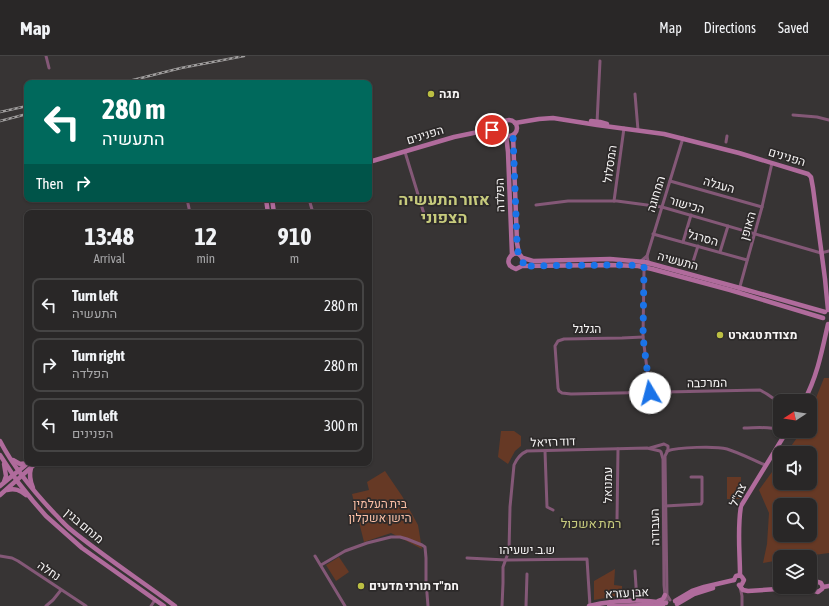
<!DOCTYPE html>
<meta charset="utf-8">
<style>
:root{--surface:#292727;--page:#353333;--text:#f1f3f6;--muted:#a5a5a7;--line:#454444}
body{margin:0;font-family:"Asap Condensed",Heebo,sans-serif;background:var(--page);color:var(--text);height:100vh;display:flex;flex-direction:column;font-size:15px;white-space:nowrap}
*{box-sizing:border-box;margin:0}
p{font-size:13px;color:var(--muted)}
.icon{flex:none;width:22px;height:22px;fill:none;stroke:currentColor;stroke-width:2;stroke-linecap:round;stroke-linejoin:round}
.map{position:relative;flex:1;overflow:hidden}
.drawer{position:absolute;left:24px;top:154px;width:348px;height:256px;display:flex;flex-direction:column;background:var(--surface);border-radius:8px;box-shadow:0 1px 3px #0004,0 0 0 1px var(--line)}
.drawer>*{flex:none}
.hud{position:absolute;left:24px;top:24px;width:348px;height:122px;border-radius:8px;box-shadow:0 1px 3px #0004,0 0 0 1px var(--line);background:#00695c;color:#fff;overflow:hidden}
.needle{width:26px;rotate:258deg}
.buttons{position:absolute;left:773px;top:338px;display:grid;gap:8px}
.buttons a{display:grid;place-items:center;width:44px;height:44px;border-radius:8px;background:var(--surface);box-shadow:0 1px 3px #0004,0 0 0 1px var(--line);font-size:20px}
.pin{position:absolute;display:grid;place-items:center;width:34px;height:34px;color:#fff;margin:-17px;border:2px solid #fff;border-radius:50%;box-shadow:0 1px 4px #0007}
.me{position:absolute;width:44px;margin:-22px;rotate:352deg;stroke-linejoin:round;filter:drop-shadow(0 0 3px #0008)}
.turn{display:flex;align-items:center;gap:14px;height:84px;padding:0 12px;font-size:18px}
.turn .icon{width:52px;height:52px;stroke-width:2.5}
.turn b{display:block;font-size:28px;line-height:34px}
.then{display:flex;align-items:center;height:38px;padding:0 12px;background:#0003;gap:8px;font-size:15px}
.eta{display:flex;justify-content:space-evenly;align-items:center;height:68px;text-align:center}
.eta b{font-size:24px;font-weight:700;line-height:28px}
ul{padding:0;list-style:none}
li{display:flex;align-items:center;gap:12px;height:54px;margin:0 8px 6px;padding:0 4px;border:2px solid var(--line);border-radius:8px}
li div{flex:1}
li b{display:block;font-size:15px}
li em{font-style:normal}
header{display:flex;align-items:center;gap:24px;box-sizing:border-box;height:56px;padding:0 20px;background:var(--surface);border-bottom:1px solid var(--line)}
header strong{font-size:19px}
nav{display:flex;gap:22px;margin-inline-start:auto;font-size:14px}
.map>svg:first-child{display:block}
.green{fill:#663925;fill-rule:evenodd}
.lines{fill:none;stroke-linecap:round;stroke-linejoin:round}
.street{stroke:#845877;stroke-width:3}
.secondary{stroke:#b06b9c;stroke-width:4.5}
.rail-casing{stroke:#a19f9f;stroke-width:2.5}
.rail{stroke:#2d2a2a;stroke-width:1;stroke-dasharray:3;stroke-linecap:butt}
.route{stroke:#1a73e8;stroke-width:7;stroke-dasharray:0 12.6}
.poi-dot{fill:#bcbf43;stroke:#2d2a2a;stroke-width:1.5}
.labels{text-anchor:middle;stroke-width:3.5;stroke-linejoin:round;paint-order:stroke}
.poi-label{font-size:12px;font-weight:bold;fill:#f6f4f4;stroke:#2d2a2a;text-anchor:start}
.street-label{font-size:12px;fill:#f6f4f4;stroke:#2d2a2a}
.park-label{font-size:12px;fill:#fcc0a6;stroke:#2d2a2a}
.neighbourhood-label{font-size:13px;fill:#c7cb7d;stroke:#2d2a2a}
.district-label{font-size:16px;font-weight:bold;fill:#c7cb7d;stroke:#2d2a2a}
</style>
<header>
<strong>Map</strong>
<nav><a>Map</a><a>Directions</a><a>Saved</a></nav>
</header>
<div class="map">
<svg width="829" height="550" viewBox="0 0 829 550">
<rect width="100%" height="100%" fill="#373434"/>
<g class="green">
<path d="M824,322H829V497L799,501H780V504L763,507L767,488L769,457L759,434L780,405V427H810V397H786L802,375H810V357ZM780,449H810V479H780Z"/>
<path d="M501,375H514L521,380V390L515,395L508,408L498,401Z"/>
<path d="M385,415L402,440L418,469L422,493L391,477L364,486L352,438L369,434L367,426Z"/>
<path d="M727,421H741L740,443H727Z"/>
<path d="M339,501L349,516L336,525L326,509Z"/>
<path d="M615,513L614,529L622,530V539L594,544V525Z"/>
</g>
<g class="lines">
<g class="street">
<path d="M46,0L49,12"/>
<path d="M635,38L638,74"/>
<path d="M793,59L817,61L829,64"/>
<path d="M597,67L600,5"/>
<path d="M726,86L727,80"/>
<path d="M405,96L424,158"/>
<path d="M670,125L762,151"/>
<path d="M187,143L190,157"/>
<path d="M309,143L313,157"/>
<path d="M614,145L624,72"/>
<path d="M536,149L568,145H617L662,151L821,197L829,195"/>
<path d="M653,178L747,204"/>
<path d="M683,186L691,159"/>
<path d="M720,196L728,170"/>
<path d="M647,200L648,205L651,208L645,210L644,215L643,281L650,337"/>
<path d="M640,206L647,200L683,82"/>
<path d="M691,212L698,190"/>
<path d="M739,234L762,151L772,107"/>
<path d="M643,281L622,282L564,283L558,285L555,290L558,332L559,335L562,337L571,338L760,334L767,338L780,347"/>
<path d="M744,372C755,372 769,370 780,374"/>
<path d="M650,392L664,388L668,390V394L665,400L667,539L670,544"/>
<path d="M545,395L547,451L553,454"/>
<path d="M667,395C678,391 716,390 727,393C740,397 753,404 765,409"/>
<path d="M661,396L663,403L664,529L665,539L667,546"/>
<path d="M665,450L701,448L702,446V421H691"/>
<path d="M617,464L618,393"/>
<path d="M0,500L12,502L18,505L86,550"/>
<path d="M315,500L345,550"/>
<path d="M467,502L506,504L587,503L590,550"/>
<path d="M321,509L345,495L367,487L391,481H400L407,483L422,489L425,491L426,502V525L428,550"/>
<path d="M635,515L637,545"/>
<path d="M740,531L742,540V550"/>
<path d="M46,550L53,544L61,534"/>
<path d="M151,550L155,544"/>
<path d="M502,550L503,527V511L507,500L509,495L510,451L514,409C517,402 520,398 527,395L647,392L660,395"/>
<path d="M526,550L527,518"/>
</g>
<g class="secondary">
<circle cx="509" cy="72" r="8"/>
<path d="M591,65L600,66L607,68"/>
<path d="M515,67L539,63L553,62L597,69L664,78L739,97L808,118L811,121L813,132L825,223L828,254"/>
<path d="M506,79L508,96L512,199"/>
<path d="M513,79L517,187L519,198"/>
<path d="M369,106L454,81L488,74L502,69"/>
<path d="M266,143L268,157"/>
<path d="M272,143L274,157"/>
<path d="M523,202L533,205L610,203L645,206L740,232L825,256"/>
<path d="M522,210L523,204C517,187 498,208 516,213L522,210L610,209L638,210L652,213L730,234L823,262"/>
<path d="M804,345C817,321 822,295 828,268"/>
<path d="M0,385C14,412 34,436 55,458C60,463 64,468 70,473C103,500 140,524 175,550"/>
<path d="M0,399L17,425L33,445L46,460L82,492L164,550"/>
<path d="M13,404L20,408L28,407"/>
<path d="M31,412C29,419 30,425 33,432"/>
<path d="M4,426L6,420L4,408"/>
<path d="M0,430L28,407"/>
<path d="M7,434C15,432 20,434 26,439"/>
<path d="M0,439L36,407"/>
<path d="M740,519C740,497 737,473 741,450L787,375"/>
<path d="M734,524L736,520L740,519L742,521L744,524L742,528"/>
<path d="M739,529L743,534L748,535L809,531"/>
<path d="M813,531L815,535L818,536L822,533L823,531"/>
<path d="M813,531L815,527L818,526L821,527L823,531"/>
<path d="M823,531L829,530"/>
<path d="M658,545L663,543L665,539"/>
<path d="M675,545L692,535L704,531L734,524"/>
<path d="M677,548L694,538L713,532"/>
<path d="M589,550C614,544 641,543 666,547"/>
<path d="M609,550L649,549L663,550"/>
</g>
<g class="rail-casing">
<g id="rail">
<path d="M121,27L181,12L244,0"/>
<path d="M0,56L27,50"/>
<path d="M0,65L27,58"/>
</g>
</g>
<use href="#rail" class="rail"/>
</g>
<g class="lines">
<path class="route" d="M492,74C498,76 507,80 513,79L517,187C517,190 517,195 519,198C522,203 525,203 522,210L610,209H630L644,211L643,281L650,337"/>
</g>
<g class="poi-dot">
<circle cx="431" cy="38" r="4"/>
<circle cx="720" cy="279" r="4"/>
<circle cx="361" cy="530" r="4"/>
</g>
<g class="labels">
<g class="poi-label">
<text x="439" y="42">מגה</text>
<text x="728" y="283">מצודת טגארט</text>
<text x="369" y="534">חמ"ד תורני מדעים</text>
</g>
<g class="street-label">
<text transform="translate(425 79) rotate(-17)" y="4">הפנינים</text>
<text transform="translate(787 101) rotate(17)" y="4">הפנינים</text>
<text transform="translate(610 108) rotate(-82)" y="4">המסלול</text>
<text transform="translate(719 129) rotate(16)" y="4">העגלה</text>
<text transform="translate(656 138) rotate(-73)" y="4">המחוגה</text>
<text transform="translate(500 139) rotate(-92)" y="4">הפלדה</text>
<text transform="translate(687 149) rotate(16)" y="4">הכישור</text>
<text transform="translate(748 170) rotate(-74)" y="4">האופן</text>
<text transform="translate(703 182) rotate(16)" y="4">הסרגל</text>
<text transform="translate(678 205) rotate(15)" y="4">התעשיה</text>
<text x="587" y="277">הגלגל</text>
<text transform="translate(707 327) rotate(-1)" y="4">המרכבה</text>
<text transform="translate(553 386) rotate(-2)" y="4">דוד רזיאל</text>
<text transform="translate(608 429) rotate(-90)" y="4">עמנואל</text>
<text transform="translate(738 439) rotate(-65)" y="4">צה"ל</text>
<text transform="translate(84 470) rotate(40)" y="4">מנחם בגין</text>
<text transform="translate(655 471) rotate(-91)" y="4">העבודה</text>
<text x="527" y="498">ש.ב. ישעיהו</text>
<text transform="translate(49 515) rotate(34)" y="4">נחלה</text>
<text transform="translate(627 537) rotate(-3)" y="4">אבן עזרא</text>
</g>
<g class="park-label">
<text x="380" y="452">בית העלמין<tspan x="380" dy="14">הישן אשקלון</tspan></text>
</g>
<g class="neighbourhood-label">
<text x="591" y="472">רמת אשכול</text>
</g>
<g class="district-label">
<text x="444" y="149">אזור התעשיה<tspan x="444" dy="18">הצפוני</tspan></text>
</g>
</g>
</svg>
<div class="buttons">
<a><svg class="needle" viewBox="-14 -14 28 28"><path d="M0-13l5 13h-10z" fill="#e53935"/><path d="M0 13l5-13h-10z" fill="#a5a5a7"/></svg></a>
<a><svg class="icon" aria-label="sound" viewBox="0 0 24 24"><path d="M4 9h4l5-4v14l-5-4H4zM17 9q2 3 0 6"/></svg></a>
<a><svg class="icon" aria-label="search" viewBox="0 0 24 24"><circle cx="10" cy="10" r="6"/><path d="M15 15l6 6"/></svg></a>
<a><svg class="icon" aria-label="layers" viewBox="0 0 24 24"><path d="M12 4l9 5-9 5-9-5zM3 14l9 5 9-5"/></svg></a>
</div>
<div class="pin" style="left:492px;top:74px;background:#d93025"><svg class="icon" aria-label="arrive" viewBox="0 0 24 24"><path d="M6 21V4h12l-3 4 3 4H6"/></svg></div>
<svg class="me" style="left:650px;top:337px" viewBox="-20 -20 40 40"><circle r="19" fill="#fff"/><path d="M0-13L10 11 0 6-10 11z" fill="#1a73e8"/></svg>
<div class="hud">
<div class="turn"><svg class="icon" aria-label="left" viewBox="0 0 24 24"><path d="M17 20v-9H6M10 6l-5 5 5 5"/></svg><div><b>280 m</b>התעשיה</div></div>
<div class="then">Then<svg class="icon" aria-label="right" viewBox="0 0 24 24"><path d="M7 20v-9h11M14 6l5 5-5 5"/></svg></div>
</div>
<section class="drawer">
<div class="eta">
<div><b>13:48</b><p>Arrival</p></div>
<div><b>12</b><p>min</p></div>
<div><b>910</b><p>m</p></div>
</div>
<ul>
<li><svg class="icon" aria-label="left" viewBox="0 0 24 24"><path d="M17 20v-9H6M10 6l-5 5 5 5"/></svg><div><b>Turn left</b><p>התעשיה</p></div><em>280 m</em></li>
<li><svg class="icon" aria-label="right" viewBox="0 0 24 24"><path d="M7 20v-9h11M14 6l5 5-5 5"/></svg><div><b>Turn right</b><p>הפלדה</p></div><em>280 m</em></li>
<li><svg class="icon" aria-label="left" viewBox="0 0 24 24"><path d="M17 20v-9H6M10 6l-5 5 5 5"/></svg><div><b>Turn left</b><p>הפנינים</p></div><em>300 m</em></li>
</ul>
</section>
</div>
